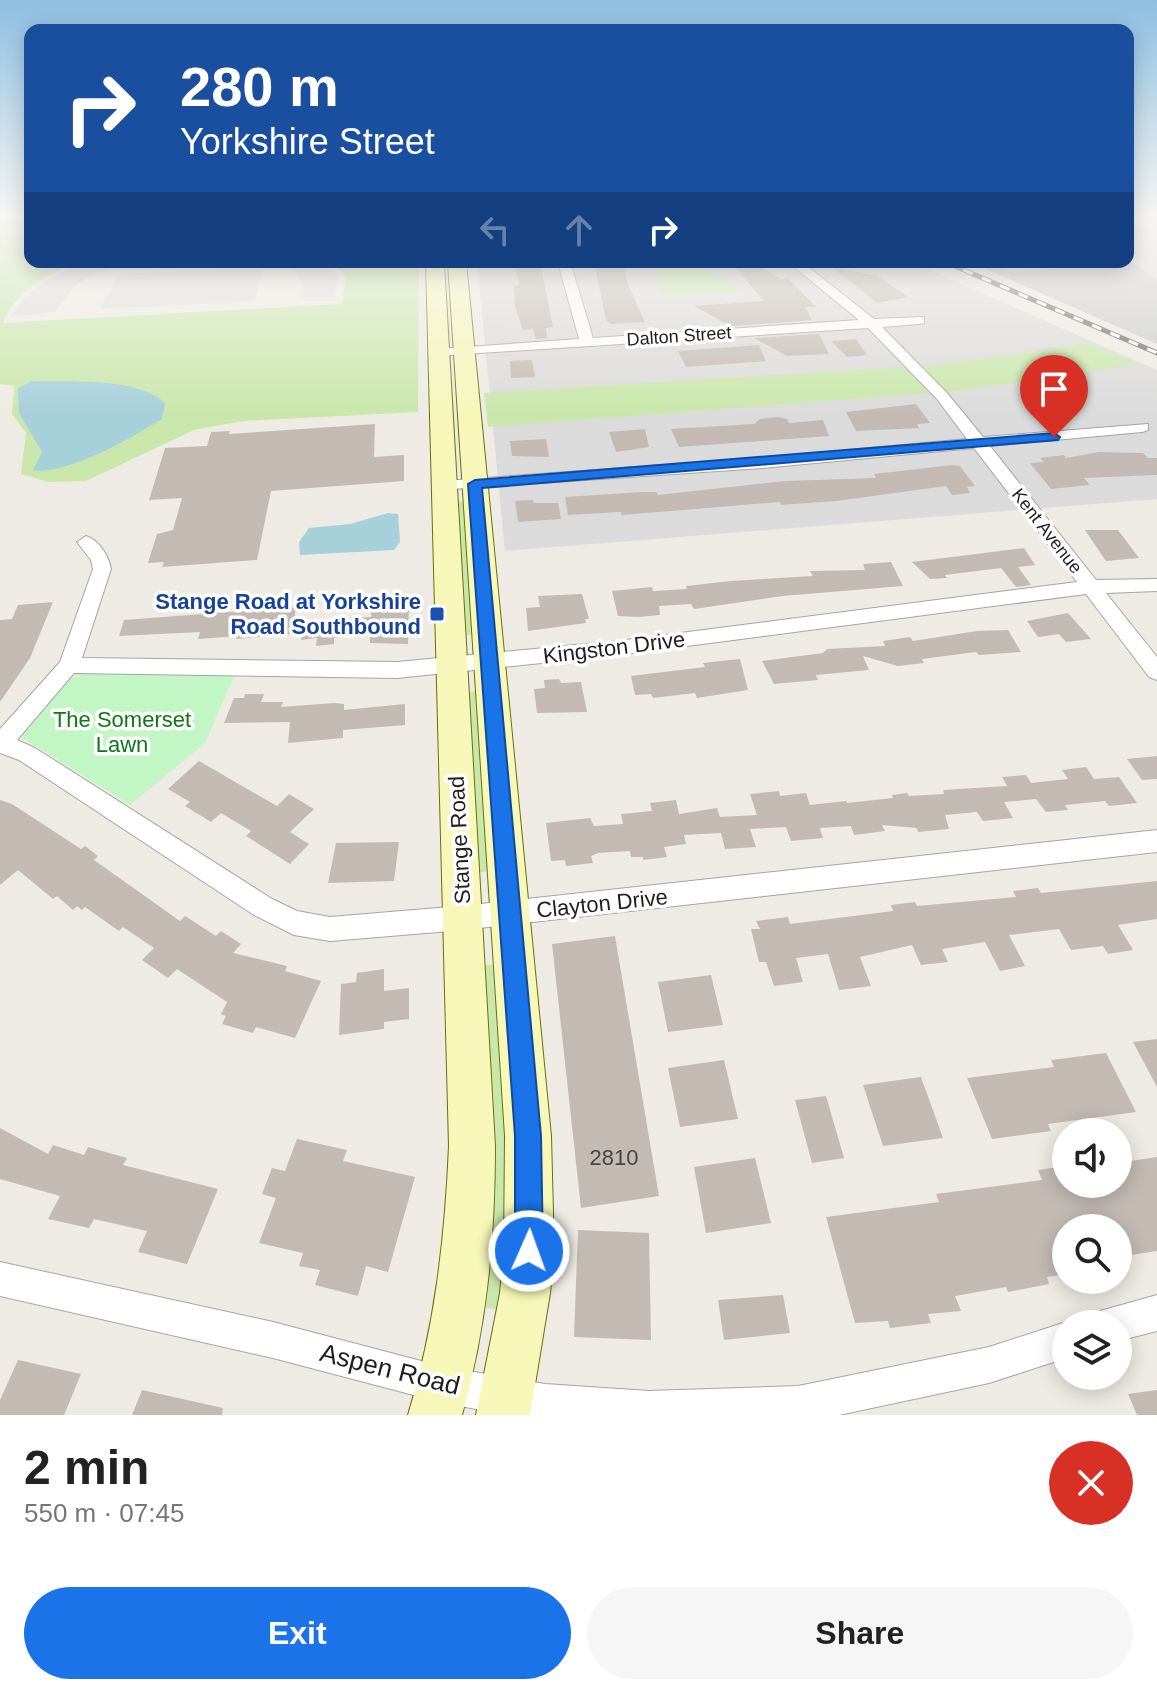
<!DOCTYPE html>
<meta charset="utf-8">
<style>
:root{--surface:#fff;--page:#f6f6f6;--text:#222;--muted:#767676;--accent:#1a73e8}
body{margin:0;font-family:Helvetica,sans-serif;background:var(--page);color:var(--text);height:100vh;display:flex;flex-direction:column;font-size:30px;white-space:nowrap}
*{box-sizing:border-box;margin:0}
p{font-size:26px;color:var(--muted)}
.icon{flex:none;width:44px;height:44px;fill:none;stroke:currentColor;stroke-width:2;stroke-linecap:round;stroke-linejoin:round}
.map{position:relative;height:1415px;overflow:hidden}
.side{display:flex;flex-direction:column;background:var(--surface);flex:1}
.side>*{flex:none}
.banner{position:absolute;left:24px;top:24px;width:1110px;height:244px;border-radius:16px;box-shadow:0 4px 20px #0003;background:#1a4fa0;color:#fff;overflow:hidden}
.tools{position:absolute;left:1052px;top:1118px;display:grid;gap:16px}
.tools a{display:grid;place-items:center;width:80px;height:80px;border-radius:50%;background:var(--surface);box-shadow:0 4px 20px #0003;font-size:40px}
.pin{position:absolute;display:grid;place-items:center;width:68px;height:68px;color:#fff;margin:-82px -34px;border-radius:50% 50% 50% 0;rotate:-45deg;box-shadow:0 0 8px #0007}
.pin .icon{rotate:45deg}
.me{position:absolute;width:88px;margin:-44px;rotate:2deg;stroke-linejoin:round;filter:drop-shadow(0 0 6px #0008)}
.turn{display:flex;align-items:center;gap:28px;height:168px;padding:0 24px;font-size:36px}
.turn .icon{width:104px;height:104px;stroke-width:2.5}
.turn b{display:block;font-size:56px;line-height:68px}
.lanes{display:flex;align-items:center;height:76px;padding:0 24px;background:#0003;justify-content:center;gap:40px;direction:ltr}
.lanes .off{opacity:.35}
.round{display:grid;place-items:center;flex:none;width:84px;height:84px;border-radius:42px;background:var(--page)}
.head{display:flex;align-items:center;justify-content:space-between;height:136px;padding:0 24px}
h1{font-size:48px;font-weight:600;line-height:60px}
.button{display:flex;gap:16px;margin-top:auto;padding:16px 24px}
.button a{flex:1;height:92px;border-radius:48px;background:var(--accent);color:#fff;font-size:32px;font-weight:600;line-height:92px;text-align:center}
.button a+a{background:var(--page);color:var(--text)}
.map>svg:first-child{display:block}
.residential{fill:#dcdbdb}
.religious{fill:#ccc}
.grass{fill:#cae7ab}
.park{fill:#c2f7c5}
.parking{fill:#dedede}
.water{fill:#a6d0da}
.building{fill:#c3bab4}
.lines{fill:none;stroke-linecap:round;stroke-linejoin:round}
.minor-casing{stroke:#a5a5a5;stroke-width:2}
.secondary-casing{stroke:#687009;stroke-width:2}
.minor{fill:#fff;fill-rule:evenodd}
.secondary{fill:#f6f7b9;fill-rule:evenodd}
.rail-casing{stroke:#6c6c6c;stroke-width:5}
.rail{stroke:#fff;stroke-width:3;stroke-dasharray:10;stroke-linecap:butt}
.route{fill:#1a73e8;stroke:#114b97;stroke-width:2}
.transit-dot{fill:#1a4fb4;stroke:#fff;stroke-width:3}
.labels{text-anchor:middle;stroke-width:7;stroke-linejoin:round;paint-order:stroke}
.far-street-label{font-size:18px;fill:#1e1e1e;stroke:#fff}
.transit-label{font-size:22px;font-weight:bold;fill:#164399;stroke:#fff;text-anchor:end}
.street-label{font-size:22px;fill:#1e1e1e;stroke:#fff}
.park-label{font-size:22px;fill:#0f7815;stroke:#fff}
.near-number-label{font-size:22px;fill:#474544}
.near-street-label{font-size:26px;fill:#1e1e1e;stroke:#fff}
</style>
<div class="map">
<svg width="1157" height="1415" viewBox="0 0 1157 1415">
<rect width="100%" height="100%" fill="#eeebe4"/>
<g class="residential">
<path d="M1128,218H1157V280L1128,258Z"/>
<path d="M477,262H911L1157,370V499L505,551Z"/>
</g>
<path class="religious" d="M1128,258L1157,280V344L970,262H1128Z"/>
<g class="grass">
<path d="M0,218H30V262H77C47,274 15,292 3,323L342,304L346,276L332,262H419L418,412L243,421L194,430L86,481L48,482L21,474L26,433L12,414L14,386L0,384Z"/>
<path d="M650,262H694L743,292L663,296Z"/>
<path d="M1089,343L1140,364L957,391L488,427L484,393L937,365Z"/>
<path d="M466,501L474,634L461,636L455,502Z"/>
<path d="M478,691L490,871L474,873L464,693Z"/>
<path d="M497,964L511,1211L499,1310L477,1306L478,966Z"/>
</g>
<path class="park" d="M89,673L234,676L205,743L130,805L23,738V731L66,680Z"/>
<g class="parking">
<path d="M83,262H127L92,275L73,287L55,312L10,317L26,296L53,276Z"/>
<path d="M283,262H326L338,277L335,297H298L303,283L297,272Z"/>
<path d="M985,262H1125L1128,265L1011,271Z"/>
<path d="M264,266L255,301L100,309L118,274Z"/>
</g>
<g class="water">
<path d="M32,381C67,382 139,377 165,403L162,419C127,440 74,472 33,471L42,452L19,413L18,388Z"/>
<path d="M388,513L398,514L400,542L394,550L300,555L299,542L309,528L350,524Z"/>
</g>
<g class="building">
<path d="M594,262H622L625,267L627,282L645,322L610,324L606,320Z"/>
<path d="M730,262H752L781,279L788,278L816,307H805L812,320L731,326L694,306L764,301Z"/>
<path d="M534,263L536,267H541L553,327L546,328L547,338L536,339L533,329L523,330L515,306L514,285H519L515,264Z"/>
<path d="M833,268L877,276L908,297L877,303Z"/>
<path d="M819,334L829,354L787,356L754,338Z"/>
<path d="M856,339L867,355L847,357L831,341Z"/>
<path d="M759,345L766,361L686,367L678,351Z"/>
<path d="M532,360L535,377L511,378L510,361Z"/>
<path d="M916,404L930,423L917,424L919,428L856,431L846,412Z"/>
<path d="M778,417L787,419L789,423L823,420L829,436L679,447L671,429L754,424L760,419Z"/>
<path d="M375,424L374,457L404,455V481L271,491L257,560L162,567L164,562L148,563L157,534L173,530L182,498L149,500L165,448L207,446L211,432L230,431L229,434Z"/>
<path d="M645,429L649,447L616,452L609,432Z"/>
<path d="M546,439L549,457L512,456L510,441Z"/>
<path d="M1099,452L1143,453L1148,458H1157V475L1084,478L1090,485L1051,489L1030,463L1044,462L1040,458L1064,455L1066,458Z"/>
<path d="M952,465L960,466L975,486L967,487L970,493L952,495L946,486L836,501L781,505L780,502L622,515L621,512L568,515L565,497L641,492H656L658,495L785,481L876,478L874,474Z"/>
<path d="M533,500L534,503H558L561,519L518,522L515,501Z"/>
<path d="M1085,530H1118L1139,558L1106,561Z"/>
<path d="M1024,548L1035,565L1018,567L1031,585L1016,587L1001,568L945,575L947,578L930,579L912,562Z"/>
<path d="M891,562L903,586L783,596L694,609L691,604L659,606L660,615L638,617L618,616L612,591L652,587L653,591L687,589L686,586L731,581L813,576L810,571L865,570L863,564Z"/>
<path d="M582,594L589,619H585L586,623L528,631L526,608L540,607L538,596Z"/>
<path d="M53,602L30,658L0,702V620L12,619L18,605Z"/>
<path d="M409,602L408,644L370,643V635L334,638V644L316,646L317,638L301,640L303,623L371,617L372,606Z"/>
<path d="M296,607L292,634L236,639L237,636L198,639L200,632L119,636L124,620Z"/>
<path d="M1068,613L1091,639L1066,642L1059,634L1038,637L1027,621Z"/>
<path d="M1008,630L1021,652L979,655L976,652L922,659L924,663L898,666L863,656L869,670L816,675L818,680L774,684L762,661L823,653L827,649L885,646L883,641L910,637L913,641L977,631Z"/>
<path d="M740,659L748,690L697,698L695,693L653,698L651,694L635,695L631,676L705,667L703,663Z"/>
<path d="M559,679L561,683L581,682L587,712L537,713L534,689L545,688L544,680Z"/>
<path d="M245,694H264L261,702H283L281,707L334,703L344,704V710L405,704V725L343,730V738L288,743L290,722L224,723L234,698H244Z"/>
<path d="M1157,756V779L1142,780L1127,759Z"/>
<path d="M199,761L277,806L289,794L314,809L290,832L309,844L290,864L246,836L251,831L221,813L211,822L185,806L190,802L168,789Z"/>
<path d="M1086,767L1094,779L1119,777L1137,803L1109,806L1105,801L1065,805L1068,810L1046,812L1036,799L1004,802L1013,818L983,821L977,812L945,815L949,829L918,832L917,828L882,825L885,831L854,835L851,826L820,828L823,838L791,841L786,827L750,829L756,847L725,849L721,833L684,835L686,844L664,847L667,857L643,860V857H631L630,851L598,853L591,856L593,863L566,866L565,860L551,861L546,823L590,818L594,826L623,824L621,814L652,811L650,803L676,800L679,814L717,808L720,817L757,815L750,794L779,791L780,796L806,793L810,805L846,801L847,803L893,798L892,795L907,793L909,796L944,794L943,790L1007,786L1002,777L1026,775L1031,783L1068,779L1062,770Z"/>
<path d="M0,800L12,804L81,849L85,846L98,856L94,860L180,921L185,916L216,936L221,931L241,944L233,953L287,966L285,971L321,981L295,1038L256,1027L253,1033L222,1024L226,1016L221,1014L227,1002L177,969L168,978L142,960L154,948L123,927L119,931L85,907L82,910L77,906L73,910L57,896L53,899L18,870L0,885Z"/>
<path d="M399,842L394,881L328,883L336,843Z"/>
<path d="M1157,881V919L1118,925L1133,950L1108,954L1103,946L1071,950L1059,929L1009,935L1025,966L1000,971L985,942L942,949L948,962L921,965L912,945L860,957L871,986L839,990L828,954L796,958L803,982L774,986L766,962H759L751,929H760L756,921L788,917L790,924L893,911L891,905L915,902L917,906L1016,897L1013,891L1038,888L1041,893Z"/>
<path d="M615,936L659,1196L581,1208L552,944Z"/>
<path d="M384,969V991L409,988V1019L384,1022V1029L339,1035L341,984L356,982L357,973Z"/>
<path d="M711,975L723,1025L668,1032L658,982Z"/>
<path d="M1157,1039V1087L1133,1042Z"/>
<path d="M1106,1053L1136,1112L1048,1124L1051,1131L992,1139L967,1078L1054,1067L1051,1060Z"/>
<path d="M724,1060L738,1119L680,1127L668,1068Z"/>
<path d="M921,1077L943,1138L883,1146L863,1085Z"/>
<path d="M826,1096L844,1158L812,1163L795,1100Z"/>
<path d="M0,1128L48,1154L53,1145L84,1155L88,1147L127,1158L123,1165L218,1189L187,1264L138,1252L147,1231L94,1219L89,1228L48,1219L60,1196L0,1179Z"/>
<path d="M297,1139L347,1150L343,1161L415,1177L388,1272L366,1266L358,1296L315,1285L320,1270L299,1266L303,1253L259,1243L276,1198L262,1194L272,1168L285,1171Z"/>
<path d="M1157,1157V1251L1118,1257V1228H1066V1274L1047,1277L1049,1284L1008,1292L1006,1287L955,1296L961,1311L928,1314L931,1323L890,1328L888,1321L855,1323L826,1217L939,1202L936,1194L1042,1180L1038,1170L1066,1166V1184H1118V1163Z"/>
<path d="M755,1158L771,1223L706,1233L694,1167Z"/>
<path d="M578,1230L649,1233L651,1340L574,1337Z"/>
<path d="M783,1295L790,1333L724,1340L718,1300Z"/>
<path d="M18,1360L81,1374L64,1415H0V1400Z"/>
<path d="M142,1390L223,1408L222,1415H132Z"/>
<path d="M1157,1390V1415H1137L1128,1394Z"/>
</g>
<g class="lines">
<g class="minor-casing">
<g id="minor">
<path d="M558,262H570L593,338L859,320L788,262H802L874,319L924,317V323L919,324L882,327L947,393L983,437L1148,424V430L1142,432L990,446L1096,580L1157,579V591L1106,593L1157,657V680L1149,677L1086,594L618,655L397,678L74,673L17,740L35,748L272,899L297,911L330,917L462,906L1157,830V852L462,930L330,941L294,935L254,915L19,760L0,753V729L60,662L93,569L91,560L77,542L86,536C99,540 109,556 111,569L82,658L397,662L618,641L1077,582L974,448L762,468L438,490L435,486L438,482L444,481L762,458L967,439L937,399L868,328L434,356L432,353L439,349L579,339Z"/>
<path d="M0,1262L273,1322L444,1367L545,1384L649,1391L798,1386L989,1347L1066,1322L1071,1324H1066V1358L989,1383L839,1415H508L444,1403L273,1358L0,1296Z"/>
<path d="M1157,1295V1331L1118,1341V1324H1095L1100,1311Z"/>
</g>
</g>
<g class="secondary-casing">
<g id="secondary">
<path d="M426,262H444L495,1146C495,1238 487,1326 462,1415H408C435,1327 445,1238 449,1146Z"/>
<path d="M448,262H466L551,1136L554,1251L550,1293L530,1415H476L500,1293L504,1251L505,1136Z"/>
</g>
</g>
<use href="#minor" class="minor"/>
<use href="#secondary" class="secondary"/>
<g class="rail-casing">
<path id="rail" d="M945,262L1157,353"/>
</g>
<use href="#rail" class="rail"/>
</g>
<linearGradient id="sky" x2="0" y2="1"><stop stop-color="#8dbfe2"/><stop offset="0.52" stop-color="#f7f6f3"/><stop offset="1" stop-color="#f7f6f3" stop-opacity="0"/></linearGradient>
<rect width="1157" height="416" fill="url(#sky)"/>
<path class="route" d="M1054,433L1060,437L1058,440L482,488L541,1136L543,1251L539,1261L529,1265L519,1261L515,1251V1136L468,484L475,480Z"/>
<rect class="transit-dot" x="429" y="606" width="16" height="16" rx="4"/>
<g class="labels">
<g class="far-street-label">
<text transform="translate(679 336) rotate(-4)" y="6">Dalton Street</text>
<text transform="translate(1047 531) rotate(52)" y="6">Kent Avenue</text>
</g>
<g class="transit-label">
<text x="421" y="609">Stange Road at Yorkshire<tspan x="421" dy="25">Road Southbound</tspan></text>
</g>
<g class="street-label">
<text transform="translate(614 647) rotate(-7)" y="8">Kingston Drive</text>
<text transform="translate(459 840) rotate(-93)" y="8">Stange Road</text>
<text transform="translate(602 903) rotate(-6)" y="8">Clayton Drive</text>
</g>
<g class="park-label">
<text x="122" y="727">The Somerset<tspan x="122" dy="25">Lawn</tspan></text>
</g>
<g class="near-number-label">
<text x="614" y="1165">2810</text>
</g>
<g class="near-street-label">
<text transform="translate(390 1369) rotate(14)" y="9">Aspen Road</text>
</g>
</g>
</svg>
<div class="tools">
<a><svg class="icon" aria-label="sound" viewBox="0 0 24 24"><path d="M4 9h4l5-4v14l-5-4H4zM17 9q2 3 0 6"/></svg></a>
<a><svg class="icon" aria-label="search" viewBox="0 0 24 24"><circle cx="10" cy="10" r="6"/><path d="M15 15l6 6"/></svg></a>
<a><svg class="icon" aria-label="layers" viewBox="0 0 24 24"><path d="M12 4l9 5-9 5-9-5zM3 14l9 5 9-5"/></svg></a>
</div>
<div class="pin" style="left:1054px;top:437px;background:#d93025"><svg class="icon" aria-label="arrive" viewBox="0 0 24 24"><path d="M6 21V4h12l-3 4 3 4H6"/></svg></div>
<svg class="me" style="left:529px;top:1251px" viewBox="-20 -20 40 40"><circle r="17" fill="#1a73e8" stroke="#fff" stroke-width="3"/><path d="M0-11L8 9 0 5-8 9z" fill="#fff"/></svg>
<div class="banner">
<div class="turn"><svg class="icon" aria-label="right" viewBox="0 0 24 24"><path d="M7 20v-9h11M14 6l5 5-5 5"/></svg><div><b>280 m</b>Yorkshire Street</div></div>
<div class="lanes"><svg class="icon off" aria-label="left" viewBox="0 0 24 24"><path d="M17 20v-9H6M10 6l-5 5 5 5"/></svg><svg class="icon off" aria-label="ahead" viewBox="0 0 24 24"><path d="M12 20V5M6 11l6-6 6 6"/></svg><svg class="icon" aria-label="right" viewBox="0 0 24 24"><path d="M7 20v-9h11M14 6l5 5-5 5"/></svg></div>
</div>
</div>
<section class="side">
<div class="head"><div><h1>2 min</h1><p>550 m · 07:45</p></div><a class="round" style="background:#d93025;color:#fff"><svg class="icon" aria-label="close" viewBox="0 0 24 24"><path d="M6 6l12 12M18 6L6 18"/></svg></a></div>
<div class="button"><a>Exit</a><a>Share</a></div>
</section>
